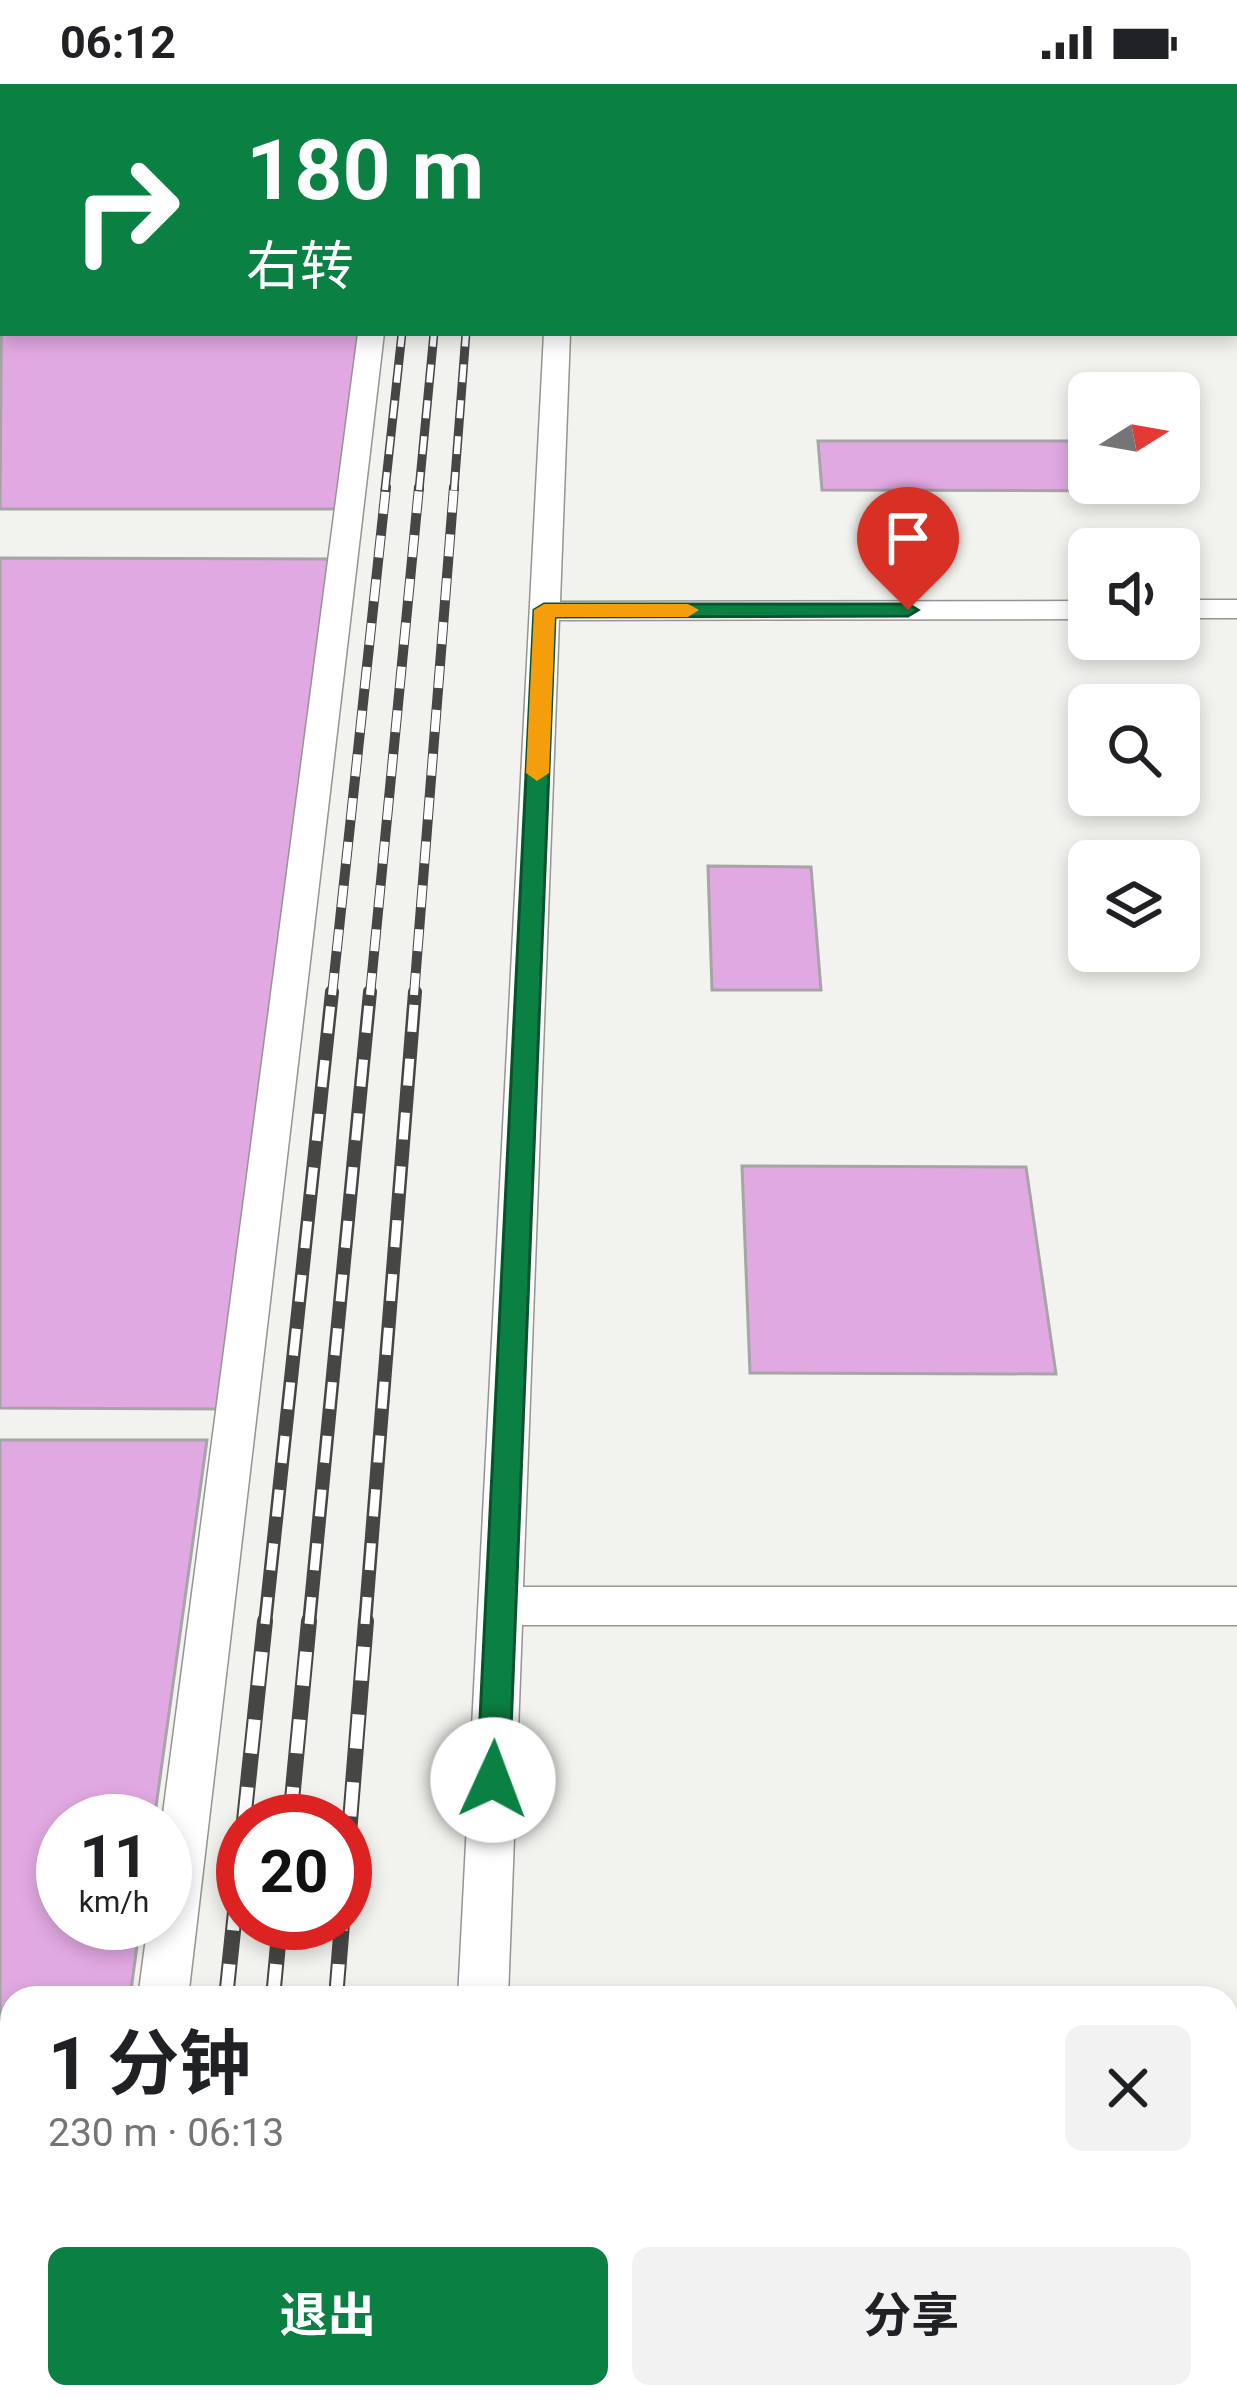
<!DOCTYPE html>
<html lang="zh">
<meta charset="utf-8">
<style>
:root{--surface:#fff;--page:#f2f2f2;--text:#202124;--muted:#757577;--accent:#0b8043}
body{margin:0;font-family:Roboto,"Noto Sans SC",sans-serif;background:var(--page);color:var(--text);height:100vh;display:flex;flex-direction:column;font-size:45px;white-space:nowrap}
*{box-sizing:border-box;margin:0}
p{font-size:39px;color:var(--muted)}
.icon{flex:none;width:66px;height:66px;fill:none;stroke:currentColor;stroke-width:2;stroke-linecap:round;stroke-linejoin:round}
.map{position:relative;flex:1;overflow:hidden}
.side{position:absolute;left:0px;top:1902px;width:1239px;height:423px;display:flex;flex-direction:column;background:var(--surface);border-radius:36px 36px 0 0;box-shadow:0 6px 18px #0003}
.side>*{flex:none}
.banner{position:absolute;left:0px;top:0px;width:1239px;height:252px;box-shadow:0 6px 18px #0003;background:#0b8043;color:#fff;overflow:hidden}
.needle{width:78px;rotate:79deg}
.fabs{position:absolute;left:1068px;top:288px;display:grid;gap:24px}
.fabs a{display:grid;place-items:center;width:132px;height:132px;border-radius:18px;background:var(--surface);box-shadow:0 6px 18px #0003;font-size:60px}
.speed{position:absolute;left:36px;top:1710px;display:flex;gap:24px;font-size:60px;font-weight:700;text-align:center}
.speed>*{display:grid;place-content:center;width:156px;height:156px;border-radius:50%;background:var(--surface);box-shadow:0 6px 18px #0003;line-height:1}
.speed small{font-size:30px;font-weight:400}
.speed .limit{border:18px solid #d22;background:#fff;color:#111}
.pin{position:absolute;display:grid;place-items:center;width:102px;height:102px;color:#fff;margin:-123px -51px;border-radius:50% 50% 50% 0;rotate:-45deg;box-shadow:0 0 12px #0007}
.pin .icon{rotate:45deg}
.me{position:absolute;width:132px;margin:-66px;rotate:2deg;stroke-linejoin:round;filter:drop-shadow(0 0 9px #0008)}
.turn{display:flex;align-items:center;gap:42px;height:252px;padding:0 48px;font-size:54px}
.turn .icon{width:156px;height:156px;stroke-width:2.5}
.turn b{display:block;font-size:84px;line-height:102px}
.round{display:grid;place-items:center;flex:none;width:126px;height:126px;border-radius:18px;background:var(--page)}
.headline{display:flex;align-items:center;justify-content:space-between;height:204px;padding:0 48px}
h1{font-size:72px;font-weight:700;line-height:90px}
.primary-button{display:flex;gap:24px;margin-top:auto;padding:24px 48px}
.primary-button a{flex:1;height:138px;border-radius:18px;background:var(--accent);color:#fff;font-size:48px;font-weight:700;line-height:138px;text-align:center}
.primary-button a+a{background:var(--page);color:var(--text)}
.status{display:flex;justify-content:space-between;align-items:center;height:84px;padding:0 60px;background:var(--surface);direction:ltr}
.status svg{height:33px;fill:currentColor}
.map>svg:first-child{display:block}
.building{fill:#e1a9e2;stroke:#a6a4a6;stroke-width:3}
.lines{fill:none;stroke-linecap:round;stroke-linejoin:round}
.lane-casing{stroke:#959491;stroke-width:3}
.lane{fill:#fff;fill-rule:evenodd}
.rail-far3-casing{stroke:#464644;stroke-width:9}
.rail-far2-casing{stroke:#464644;stroke-width:10}
.rail-far1-casing{stroke:#464644;stroke-width:14}
.rail-casing{stroke:#464644;stroke-width:16}
.rail-far3{stroke:#fff;stroke-width:6;stroke-dasharray:18;stroke-linecap:butt}
.rail-far2{stroke:#fff;stroke-width:8;stroke-dasharray:22;stroke-linecap:butt}
.rail-far1{stroke:#fff;stroke-width:9;stroke-dasharray:27;stroke-linecap:butt}
.rail{stroke:#fff;stroke-width:12;stroke-dasharray:34;stroke-linecap:butt}
.route{fill:#0b8043;stroke:#07532c;stroke-width:3}
.slow{fill:#f59e0b}
</style>
<div class="status"><b>06:12</b><svg viewBox="0 0 49 12"><path d="M0 12V9h3v3zM5 12V6h3v6zM10 12V3h3v9zM15 12V0h3v12zM26 1h20v11H26zM47 4h2v5h-2z"/></svg></div>
<div class="map">
<svg width="1237" height="2323" viewBox="0 0 1237 2323">
<rect width="100%" height="100%" fill="#f2f2ee"/>
<g class="building">
<path d="M14,0H397L13,3Z"/>
<path d="M3,30V249H363L339,425H0Z"/>
<path d="M818,357H1089V399H1138L1140,407L822,406Z"/>
<path d="M0,474L336,475L220,1325L0,1324Z"/>
<path d="M708,782L811,783L821,906H712Z"/>
<path d="M742,1082L1026,1083L1056,1290L750,1289Z"/>
<path d="M0,1356H207L154,1737H63V1839H140L130,1914H12V2313H74L73,2323H0Z"/>
<path d="M849,2313H1164L1166,2323H850Z"/>
</g>
<g class="lines">
<g class="lane-casing">
<g id="lane">
<rect x="391" y="0" width="22" height="3"/>
<rect x="556" y="0" width="22" height="3"/>
<rect x="1236" y="19" width="1" height="14"/>
<path d="M358,249H384L188,1914H138L148,1839H165L162,1737Z"/>
<path d="M544,249H570L560,518L1089,517V535L559,536L523,1503H1237V1541H522L508,1914H458Z"/>
<rect x="1179" y="516" width="58" height="18"/>
<rect x="1227" y="2069" width="10" height="52"/>
<path d="M86,2313H142L140,2323H84Z"/>
<rect x="438" y="2313" width="56" height="10"/>
</g>
</g>
<use href="#lane" class="lane"/>
<g class="rail-far3-casing">
<g id="rail-far3">
<path d="M385,406L402,249"/>
<path d="M419,406L434,249"/>
<path d="M454,406L466,249"/>
</g>
</g>
<g class="rail-far2-casing">
<g id="rail-far2">
<path d="M332,911L386,403"/>
<path d="M370,911L419,403"/>
<path d="M414,911L454,403"/>
</g>
</g>
<g class="rail-far1-casing">
<g id="rail-far1">
<path d="M265,1540L332,908"/>
<path d="M309,1540L370,908"/>
<path d="M365,1540L415,908"/>
</g>
</g>
<g class="rail-casing">
<g id="rail">
<path d="M244,1737L265,1537"/>
<path d="M290,1737L309,1537"/>
<path d="M345,1800L366,1537"/>
<path d="M226,1914L243,1751"/>
<path d="M273,1914L280,1839"/>
<path d="M336,1914L342,1839"/>
<path d="M182,2323L183,2313"/>
<path d="M233,2323L234,2313"/>
<path d="M304,2323L305,2313"/>
</g>
</g>
<use href="#rail-far3" class="rail-far3"/>
<use href="#rail-far2" class="rail-far2"/>
<use href="#rail-far1" class="rail-far1"/>
<use href="#rail" class="rail"/>
</g>
<path class="route" d="M544,520H908L918,526L908,532L555,533L509,1696L504,1707L493,1711L481,1707L477,1696L534,526Z"/>
<path class="slow" d="M544,520H688L699,526L688,533H555L549,689L537,697L526,689L534,526Z"/>
</svg>
<div class="fabs">
<a><svg class="needle" viewBox="-14 -14 28 28"><path d="M0-13l5 13h-10z" fill="#e53935"/><path d="M0 13l5-13h-10z" fill="#757577"/></svg></a>
<a><svg class="icon" aria-label="sound" viewBox="0 0 24 24"><path d="M4 9h4l5-4v14l-5-4H4zM17 9q2 3 0 6"/></svg></a>
<a><svg class="icon" aria-label="search" viewBox="0 0 24 24"><circle cx="10" cy="10" r="6"/><path d="M15 15l6 6"/></svg></a>
<a><svg class="icon" aria-label="layers" viewBox="0 0 24 24"><path d="M12 4l9 5-9 5-9-5zM3 14l9 5 9-5"/></svg></a>
</div>
<div class="speed"><div>11<small>km/h</small></div><div class="limit">20</div></div>
<div class="pin" style="left:908px;top:526px;background:#d93025"><svg class="icon" aria-label="arrive" viewBox="0 0 24 24"><path d="M6 21V4h12l-3 4 3 4H6"/></svg></div>
<svg class="me" style="left:493px;top:1696px" viewBox="-20 -20 40 40"><circle r="19" fill="#fff"/><path d="M0-13L10 11 0 6-10 11z" fill="#0b8043"/></svg>
<div class="banner">
<div class="turn"><svg class="icon" aria-label="right" viewBox="0 0 24 24"><path d="M7 20v-9h11M14 6l5 5-5 5"/></svg><div><b>180 m</b>右转</div></div>
</div>
<section class="side">
<div class="headline"><div><h1>1 分钟</h1><p>230 m · 06:13</p></div><a class="round"><svg class="icon" aria-label="close" viewBox="0 0 24 24"><path d="M6 6l12 12M18 6L6 18"/></svg></a></div>
<div class="primary-button"><a>退出</a><a>分享</a></div>
</section>
</div>
